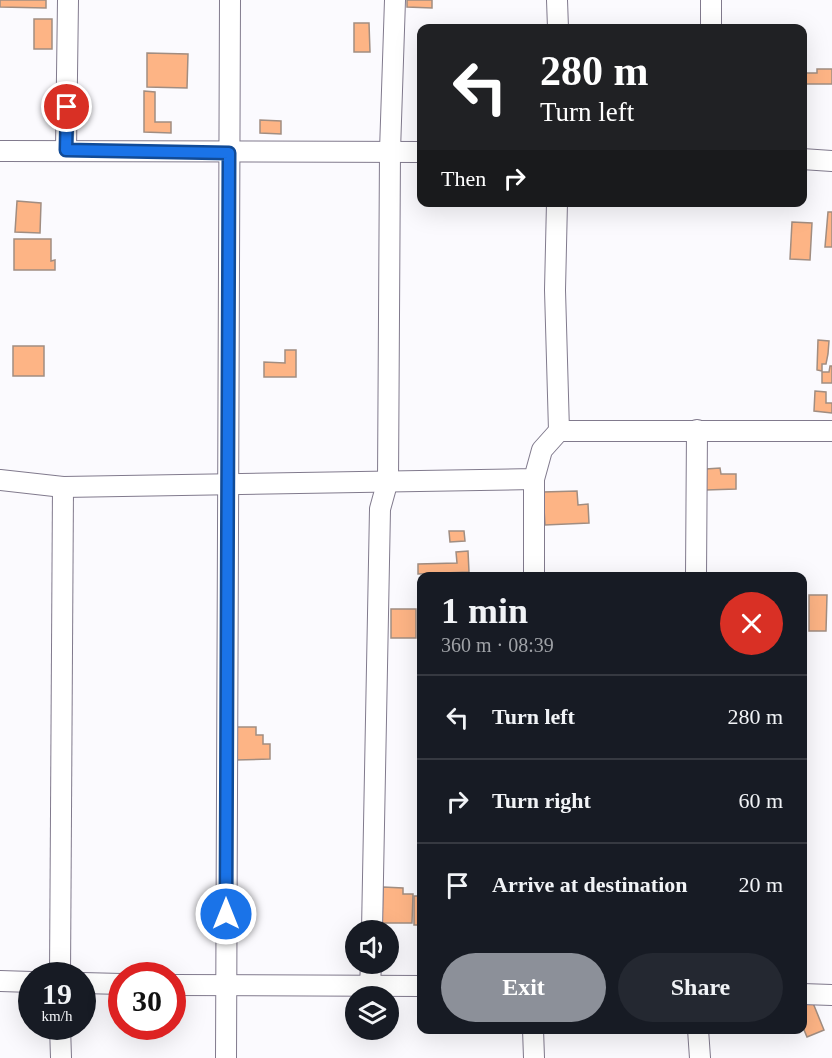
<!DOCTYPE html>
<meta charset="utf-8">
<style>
:root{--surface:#171b24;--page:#242831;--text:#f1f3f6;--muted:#9ea1a6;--line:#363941;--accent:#8c9099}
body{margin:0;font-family:"Times New Roman",serif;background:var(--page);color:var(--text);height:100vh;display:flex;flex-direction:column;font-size:22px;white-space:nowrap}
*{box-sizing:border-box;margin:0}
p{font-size:20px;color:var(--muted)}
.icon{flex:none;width:33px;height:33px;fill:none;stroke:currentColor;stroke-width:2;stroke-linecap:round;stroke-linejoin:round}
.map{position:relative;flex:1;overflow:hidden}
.panel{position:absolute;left:417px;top:572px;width:390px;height:462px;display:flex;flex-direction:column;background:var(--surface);border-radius:12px;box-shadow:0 6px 24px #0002}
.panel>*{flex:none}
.guide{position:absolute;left:417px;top:24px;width:390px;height:183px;border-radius:12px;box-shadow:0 6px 24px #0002;background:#202124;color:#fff;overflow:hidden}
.tools{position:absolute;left:345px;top:920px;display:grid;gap:12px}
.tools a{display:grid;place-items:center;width:54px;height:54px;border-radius:50%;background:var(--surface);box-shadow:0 6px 24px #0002;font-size:30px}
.speed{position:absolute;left:18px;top:962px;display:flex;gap:12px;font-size:30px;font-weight:700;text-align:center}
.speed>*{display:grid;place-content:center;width:78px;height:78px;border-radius:50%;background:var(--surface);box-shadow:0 6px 24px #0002;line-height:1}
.speed small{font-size:15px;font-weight:400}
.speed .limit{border:9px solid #d22;background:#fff;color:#111}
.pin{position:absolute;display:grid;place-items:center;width:51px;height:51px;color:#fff;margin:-26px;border:3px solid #fff;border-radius:50%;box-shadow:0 2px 6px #0007}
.me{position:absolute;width:66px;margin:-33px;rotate:0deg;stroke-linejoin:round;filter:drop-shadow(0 0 4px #0008)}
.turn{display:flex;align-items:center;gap:21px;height:126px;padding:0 24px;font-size:27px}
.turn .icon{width:78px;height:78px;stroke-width:2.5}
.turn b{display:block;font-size:42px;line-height:51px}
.then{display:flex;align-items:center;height:57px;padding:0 24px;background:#0003;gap:12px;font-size:22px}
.round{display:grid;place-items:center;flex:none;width:63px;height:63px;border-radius:32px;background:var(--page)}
.head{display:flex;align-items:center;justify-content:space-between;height:102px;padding:0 24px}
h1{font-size:36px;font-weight:800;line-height:45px}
.cta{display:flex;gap:12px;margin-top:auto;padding:12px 24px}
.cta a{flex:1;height:69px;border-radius:36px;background:var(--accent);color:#fff;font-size:24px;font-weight:800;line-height:69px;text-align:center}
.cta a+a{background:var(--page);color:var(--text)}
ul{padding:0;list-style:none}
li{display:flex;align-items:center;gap:18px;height:84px;padding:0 24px;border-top:2px solid var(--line)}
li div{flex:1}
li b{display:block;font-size:22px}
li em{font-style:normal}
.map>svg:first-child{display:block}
.building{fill:#fdb485;stroke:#a18d81;stroke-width:1.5}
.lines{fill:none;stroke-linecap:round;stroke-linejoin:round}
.minor-casing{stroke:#817a8d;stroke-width:22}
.minor{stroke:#fff;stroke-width:20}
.route-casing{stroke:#114b97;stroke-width:15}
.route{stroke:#1a73e8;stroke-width:10}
</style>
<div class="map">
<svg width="832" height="1058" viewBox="0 0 832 1058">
<rect width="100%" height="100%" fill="#fbfafe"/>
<g class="building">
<path d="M0,0H46V8L0,7Z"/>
<path d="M407,0H432V8L407,7Z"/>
<rect x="34" y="19" width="18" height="30"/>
<path d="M354,23H369L370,52H354Z"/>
<path d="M147,53L188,54L187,88L147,87Z"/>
<path d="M802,61L803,73H817V69H832V84H802Z"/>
<path d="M144,91L155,92V122H171V133L144,132Z"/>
<path d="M260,120L281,121V134L260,133Z"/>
<path d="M17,201L41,203L40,233L15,232Z"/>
<rect x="694" y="202" width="53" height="4"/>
<path d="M828,212H832V247H825Z"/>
<path d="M792,222L812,223L810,260L790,259Z"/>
<path d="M14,239H51V261L55,260V270H14Z"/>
<path d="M818,340L829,341L828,354L826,364H822V371L817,370Z"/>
<rect x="13" y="346" width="31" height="30"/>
<path d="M285,350H296V377H264V362L285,363Z"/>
<path d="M830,366H832V383H822V372H829Z"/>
<path d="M815,391L826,392V403H832V413L814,411Z"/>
<path d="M720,468L721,474H736V489L706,490V469Z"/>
<path d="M577,491L578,505L588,504L589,523L545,525L543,492Z"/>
<path d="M449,531H464L465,541L450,542Z"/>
<path d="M468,551L469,572L418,574V564L457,563L456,552Z"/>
<path d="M809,595H827L826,631H809Z"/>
<rect x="391" y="609" width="25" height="29"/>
<path d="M236,727H256V735H263V744H270V759L236,760Z"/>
<path d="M383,887L403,888V894H413L412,923H382Z"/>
<rect x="414" y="896" width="8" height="29"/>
<path d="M802,1003H813L824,1030L807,1037L802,1025Z"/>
</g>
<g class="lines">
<g class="minor-casing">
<g id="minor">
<path d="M557,0L558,28"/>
<path d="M711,0V28"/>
<path d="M66,150L68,0"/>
<path d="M0,151L422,152"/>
<path d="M802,159L832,161"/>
<path d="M557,202L555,290L559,431"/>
<path d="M0,480L63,487L534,479L542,450L559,431H832"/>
<path d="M534,576V479"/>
<path d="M696,576L697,430"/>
<path d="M372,930L380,509L388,480L390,151L395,0"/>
<path d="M60,975L63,487"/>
<path d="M0,981L32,982"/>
<path d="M82,983L122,984"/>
<path d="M172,985L422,986"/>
<path d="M370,986L371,963"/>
<path d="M802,994L832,995"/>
<path d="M60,1026L61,1058"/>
<path d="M533,1029L534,1058"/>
<path d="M698,1029L700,1058"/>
<path d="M226,1058L230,0"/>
</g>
</g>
<use href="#minor" class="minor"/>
</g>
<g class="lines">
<g class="route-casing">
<path id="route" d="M67,107L66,150L229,153L226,914"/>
</g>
<use href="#route" class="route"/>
</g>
</svg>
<div class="tools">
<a><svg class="icon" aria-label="sound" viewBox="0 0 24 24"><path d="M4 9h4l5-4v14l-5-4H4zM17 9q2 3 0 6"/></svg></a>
<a><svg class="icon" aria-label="layers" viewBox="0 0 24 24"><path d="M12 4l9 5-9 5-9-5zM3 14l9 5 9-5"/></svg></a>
</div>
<div class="speed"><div>19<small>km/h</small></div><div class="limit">30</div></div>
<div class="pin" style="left:67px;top:107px;background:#d93025"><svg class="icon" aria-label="arrive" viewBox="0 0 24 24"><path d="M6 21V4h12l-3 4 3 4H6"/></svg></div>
<svg class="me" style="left:226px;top:914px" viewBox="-20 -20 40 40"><circle r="17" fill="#1a73e8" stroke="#fff" stroke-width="3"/><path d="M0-11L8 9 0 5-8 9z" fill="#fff"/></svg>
<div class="guide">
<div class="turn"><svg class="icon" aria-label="left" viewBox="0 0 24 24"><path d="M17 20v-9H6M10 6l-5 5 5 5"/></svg><div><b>280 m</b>Turn left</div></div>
<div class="then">Then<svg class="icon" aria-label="right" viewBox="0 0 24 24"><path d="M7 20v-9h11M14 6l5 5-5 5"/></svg></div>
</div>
<section class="panel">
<div class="head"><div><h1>1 min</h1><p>360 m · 08:39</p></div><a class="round" style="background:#d93025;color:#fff"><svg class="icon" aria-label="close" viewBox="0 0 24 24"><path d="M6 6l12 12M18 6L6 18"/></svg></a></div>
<ul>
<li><svg class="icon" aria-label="left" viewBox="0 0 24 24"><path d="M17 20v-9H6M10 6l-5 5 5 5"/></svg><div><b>Turn left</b></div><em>280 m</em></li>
<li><svg class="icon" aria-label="right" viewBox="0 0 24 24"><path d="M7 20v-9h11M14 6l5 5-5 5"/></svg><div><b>Turn right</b></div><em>60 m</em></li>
<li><svg class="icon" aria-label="arrive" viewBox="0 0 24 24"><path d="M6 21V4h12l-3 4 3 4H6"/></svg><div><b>Arrive at destination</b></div><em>20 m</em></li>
</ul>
<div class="cta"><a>Exit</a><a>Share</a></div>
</section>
</div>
